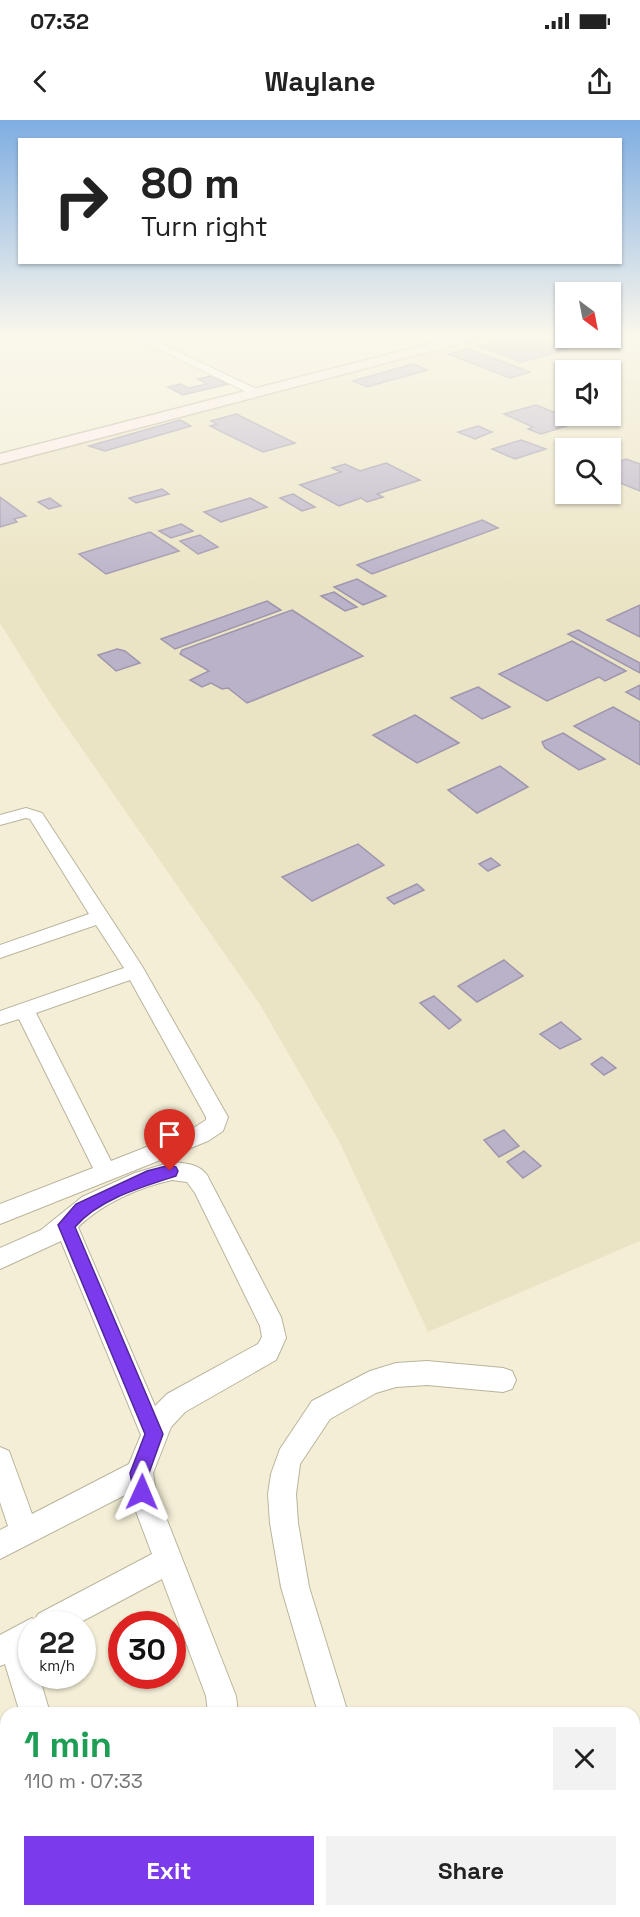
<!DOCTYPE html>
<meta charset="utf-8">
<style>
:root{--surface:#fff;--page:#f2f2f2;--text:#222;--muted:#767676;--accent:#7c3aed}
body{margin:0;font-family:"Space Grotesk",sans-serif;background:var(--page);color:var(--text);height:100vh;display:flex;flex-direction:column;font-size:22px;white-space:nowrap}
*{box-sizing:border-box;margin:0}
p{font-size:20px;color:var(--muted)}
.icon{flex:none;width:33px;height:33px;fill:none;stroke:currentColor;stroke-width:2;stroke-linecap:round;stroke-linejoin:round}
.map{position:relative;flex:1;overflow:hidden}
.details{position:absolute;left:0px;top:1587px;width:640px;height:210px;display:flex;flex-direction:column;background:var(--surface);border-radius:18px 18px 0 0;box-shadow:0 2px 4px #0004}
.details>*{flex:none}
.top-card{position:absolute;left:18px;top:18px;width:604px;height:126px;border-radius:0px;box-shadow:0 2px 4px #0004;background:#fff;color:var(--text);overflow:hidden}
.needle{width:39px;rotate:148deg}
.fabs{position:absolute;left:555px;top:162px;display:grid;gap:12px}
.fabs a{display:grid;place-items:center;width:66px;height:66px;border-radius:0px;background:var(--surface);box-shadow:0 2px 4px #0004;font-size:30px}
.speed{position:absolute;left:18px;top:1491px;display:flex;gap:12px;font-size:30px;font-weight:700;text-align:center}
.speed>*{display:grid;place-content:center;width:78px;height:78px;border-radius:50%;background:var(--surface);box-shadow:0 2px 4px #0004;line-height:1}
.speed small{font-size:15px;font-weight:400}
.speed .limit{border:9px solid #d22;background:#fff;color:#111}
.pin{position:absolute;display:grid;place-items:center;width:51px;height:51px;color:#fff;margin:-62px -26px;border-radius:50% 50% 50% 0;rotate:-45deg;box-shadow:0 0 6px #0007}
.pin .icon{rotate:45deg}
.me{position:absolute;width:66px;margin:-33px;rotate:1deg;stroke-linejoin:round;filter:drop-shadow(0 0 4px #0008)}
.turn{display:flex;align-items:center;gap:21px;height:126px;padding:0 24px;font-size:27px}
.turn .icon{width:78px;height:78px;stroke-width:2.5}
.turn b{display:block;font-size:42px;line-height:51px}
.round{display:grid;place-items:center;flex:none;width:63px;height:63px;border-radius:0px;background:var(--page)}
.head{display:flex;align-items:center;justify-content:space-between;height:102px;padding:0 24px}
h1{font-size:36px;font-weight:700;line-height:45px;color:#1e9e55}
.button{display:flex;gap:12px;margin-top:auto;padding:12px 24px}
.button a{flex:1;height:69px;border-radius:0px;background:var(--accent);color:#fff;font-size:24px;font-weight:700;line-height:69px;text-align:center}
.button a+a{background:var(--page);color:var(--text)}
.status{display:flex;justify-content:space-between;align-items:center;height:42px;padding:0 30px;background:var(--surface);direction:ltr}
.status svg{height:16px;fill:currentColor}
header{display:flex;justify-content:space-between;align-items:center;height:78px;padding:0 24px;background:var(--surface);font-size:27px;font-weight:700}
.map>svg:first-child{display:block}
.built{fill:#ebe4c4;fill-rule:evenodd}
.building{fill:#bab2c9;stroke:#9e96ad;stroke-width:1.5}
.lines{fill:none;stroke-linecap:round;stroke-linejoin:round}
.minor-casing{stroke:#b9b59c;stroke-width:2}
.tertiary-casing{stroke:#b9b59c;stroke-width:2}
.secondary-casing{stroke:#b9b59c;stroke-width:3}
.minor{fill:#fff;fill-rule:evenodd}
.tertiary{fill:#fff;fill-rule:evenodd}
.secondary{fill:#feeeee;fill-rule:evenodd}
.route{fill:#7c3aed;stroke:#51269a;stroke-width:1.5}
</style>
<div class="status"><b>07:32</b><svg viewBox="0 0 49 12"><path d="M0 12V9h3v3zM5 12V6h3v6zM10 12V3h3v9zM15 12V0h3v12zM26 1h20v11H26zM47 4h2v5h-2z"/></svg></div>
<header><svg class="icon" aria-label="back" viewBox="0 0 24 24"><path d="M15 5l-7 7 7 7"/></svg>Waylane<svg class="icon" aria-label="share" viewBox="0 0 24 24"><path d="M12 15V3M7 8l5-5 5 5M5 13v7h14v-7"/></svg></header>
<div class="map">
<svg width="640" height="1797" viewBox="0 0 640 1797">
<rect width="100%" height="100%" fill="#f3eed5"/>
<path class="built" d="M493,216H565L566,218L640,216V1121L428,1212L339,1021L259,883L48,580L0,503V344ZM566,250H610V296H566ZM566,328H610V374H566Z"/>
<g class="building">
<path d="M518,216H529L567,230L521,242L479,226Z"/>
<path d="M468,229L530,252L510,258L448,234Z"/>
<path d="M413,244L427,250L367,267L353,261Z"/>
<path d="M211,256L228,264L183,275L168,267L180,264L189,268L207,264L198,259Z"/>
<path d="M536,285L579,302L541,314L528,309L533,307L504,294Z"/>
<path d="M236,294L295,323L263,332L210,306L217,304L211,301Z"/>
<path d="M180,300L191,306L105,331L89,326Z"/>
<path d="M478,306L492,312L475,319L458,312Z"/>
<path d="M521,320L546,329L515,339L492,329Z"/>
<path d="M626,339L640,344V371L610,359V345Z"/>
<path d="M386,343L420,360L377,374L383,377L367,382L361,378L339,386L300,365L341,352L332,348L345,344L360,351Z"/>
<path d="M162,369L169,374L136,383L129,378Z"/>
<path d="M293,374L315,387L302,391L280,378Z"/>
<path d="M0,377L26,396L14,399L17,402L0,407Z"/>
<path d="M50,378L61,386L49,389L38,382Z"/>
<path d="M250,378L267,387L221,402L204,392Z"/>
<path d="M482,400L498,408L372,454L357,445Z"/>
<path d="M181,404L193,411L171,418L159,411Z"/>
<path d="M150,412L179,431L106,454L79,434Z"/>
<path d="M200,415L218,427L198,434L180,421Z"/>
<path d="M357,459L386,476L363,485L334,467Z"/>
<path d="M334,472L357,487L345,491L321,476Z"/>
<path d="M267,481L281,490L175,529L161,519Z"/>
<path d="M640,485V517L607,500Z"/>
<path d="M292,490L363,536L247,583L228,568L222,569L211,563L202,567L190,560L209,551L180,534L182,530Z"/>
<path d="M578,510L640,543V553L568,514Z"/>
<path d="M572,521L626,551L605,561L599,557L547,581L499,554Z"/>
<path d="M117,529L125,531L140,543L116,551L98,535Z"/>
<path d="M640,565V580L626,572Z"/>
<path d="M478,567L510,587L482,599L451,578Z"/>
<path d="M613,587L640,602V645L574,606Z"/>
<path d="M415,595L459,623L417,643L373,615Z"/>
<path d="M563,613L605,639L579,650L545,628L542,622Z"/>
<path d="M500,646L528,667L477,693L448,670Z"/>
<path d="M358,724L384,745L312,781L282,757Z"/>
<path d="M491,738L500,745L488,751L479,744Z"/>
<path d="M417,764L424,770L394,784L387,778Z"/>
<path d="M504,840L523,856L477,882L458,866Z"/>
<path d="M434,876L461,900L449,909L420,883Z"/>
<path d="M561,902L581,919L560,929L540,914Z"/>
<path d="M602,937L616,948L604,955L591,944Z"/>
<path d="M504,1010L519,1026L499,1037L484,1020Z"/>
<path d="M524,1031L541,1046L523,1058L507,1042Z"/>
</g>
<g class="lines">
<g class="minor-casing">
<g id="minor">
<path d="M26,688L42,693L44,696L142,846L228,997L223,1011L208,1021L0,1104V1084L93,1048L19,899L0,905V891L124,848L96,805L0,838V825L89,794L30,699L26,698L0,705V695ZM130,860L206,997V1000L192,1009L111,1041L36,893Z"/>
<path d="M172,1042C185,1043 199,1044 207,1055L281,1197L286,1218L276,1240L185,1292L171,1307L153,1353L156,1372L236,1576L238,1593H208L206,1576L162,1459L77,1504H32V1556H39L50,1593H20L5,1544L0,1546V1515L32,1498L35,1500L38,1494L152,1434L129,1373L0,1439V1410L8,1406L0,1382V1327L9,1331L32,1394L129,1344L141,1315L61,1121L0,1149V1128L41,1110L82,1077L135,1053ZM172,1060L187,1062L195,1073L260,1206L262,1217L258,1224L167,1274L155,1286L78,1107C103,1083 140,1067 172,1060Z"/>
<path d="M427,1241L503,1248L512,1251L516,1260L512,1269L503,1272L427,1265L396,1267L376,1273L330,1299L300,1344L296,1374L298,1403L309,1467L348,1593H318L281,1467L270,1403L268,1374L271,1354L280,1329L312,1281L370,1251L396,1243Z"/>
<path d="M78,1791H112L113,1797H79Z"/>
<path d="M265,1791H299L300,1797H266Z"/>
<path d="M352,1791H386L388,1797H354Z"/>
</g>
</g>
<g class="tertiary-casing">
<path id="tertiary" d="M131,216H145L263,272L257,276L253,275Z"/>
</g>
<g class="secondary-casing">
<path id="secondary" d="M460,216H479L477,219L0,344V334Z"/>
</g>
<use href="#minor" class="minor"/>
<use href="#tertiary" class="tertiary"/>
<use href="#secondary" class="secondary"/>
</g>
<linearGradient id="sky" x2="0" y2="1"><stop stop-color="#7fade2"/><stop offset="0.46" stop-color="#faf7ec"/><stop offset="1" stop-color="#faf7ec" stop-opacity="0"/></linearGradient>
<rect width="640" height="467" fill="url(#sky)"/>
<path class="route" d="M170,1045L176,1047L178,1051L176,1056C142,1067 99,1079 75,1107L163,1314L149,1353L152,1372L149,1379L142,1382L135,1379L130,1353L145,1314L58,1105L76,1084L147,1051Z"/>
</svg>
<div class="fabs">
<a><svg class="needle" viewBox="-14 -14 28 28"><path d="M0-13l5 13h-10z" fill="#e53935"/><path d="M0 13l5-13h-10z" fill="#767676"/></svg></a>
<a><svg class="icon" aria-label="sound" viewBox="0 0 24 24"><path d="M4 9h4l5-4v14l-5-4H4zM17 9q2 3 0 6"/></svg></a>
<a><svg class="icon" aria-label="search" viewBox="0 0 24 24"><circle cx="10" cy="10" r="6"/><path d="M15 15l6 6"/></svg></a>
</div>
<div class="speed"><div>22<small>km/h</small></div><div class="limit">30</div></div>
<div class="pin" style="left:170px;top:1051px;background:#d93025"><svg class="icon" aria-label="arrive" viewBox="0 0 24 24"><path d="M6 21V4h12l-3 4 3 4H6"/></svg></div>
<svg class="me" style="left:142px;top:1372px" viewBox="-20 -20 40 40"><path d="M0-17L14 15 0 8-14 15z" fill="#7c3aed" stroke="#fff" stroke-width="4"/></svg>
<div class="top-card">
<div class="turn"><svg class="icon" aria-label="right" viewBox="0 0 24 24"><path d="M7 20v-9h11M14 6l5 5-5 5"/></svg><div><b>80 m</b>Turn right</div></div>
</div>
<section class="details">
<div class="head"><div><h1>1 min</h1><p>110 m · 07:33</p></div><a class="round"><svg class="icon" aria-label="close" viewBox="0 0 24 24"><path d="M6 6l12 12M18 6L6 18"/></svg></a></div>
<div class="button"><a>Exit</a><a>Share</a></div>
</section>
</div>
